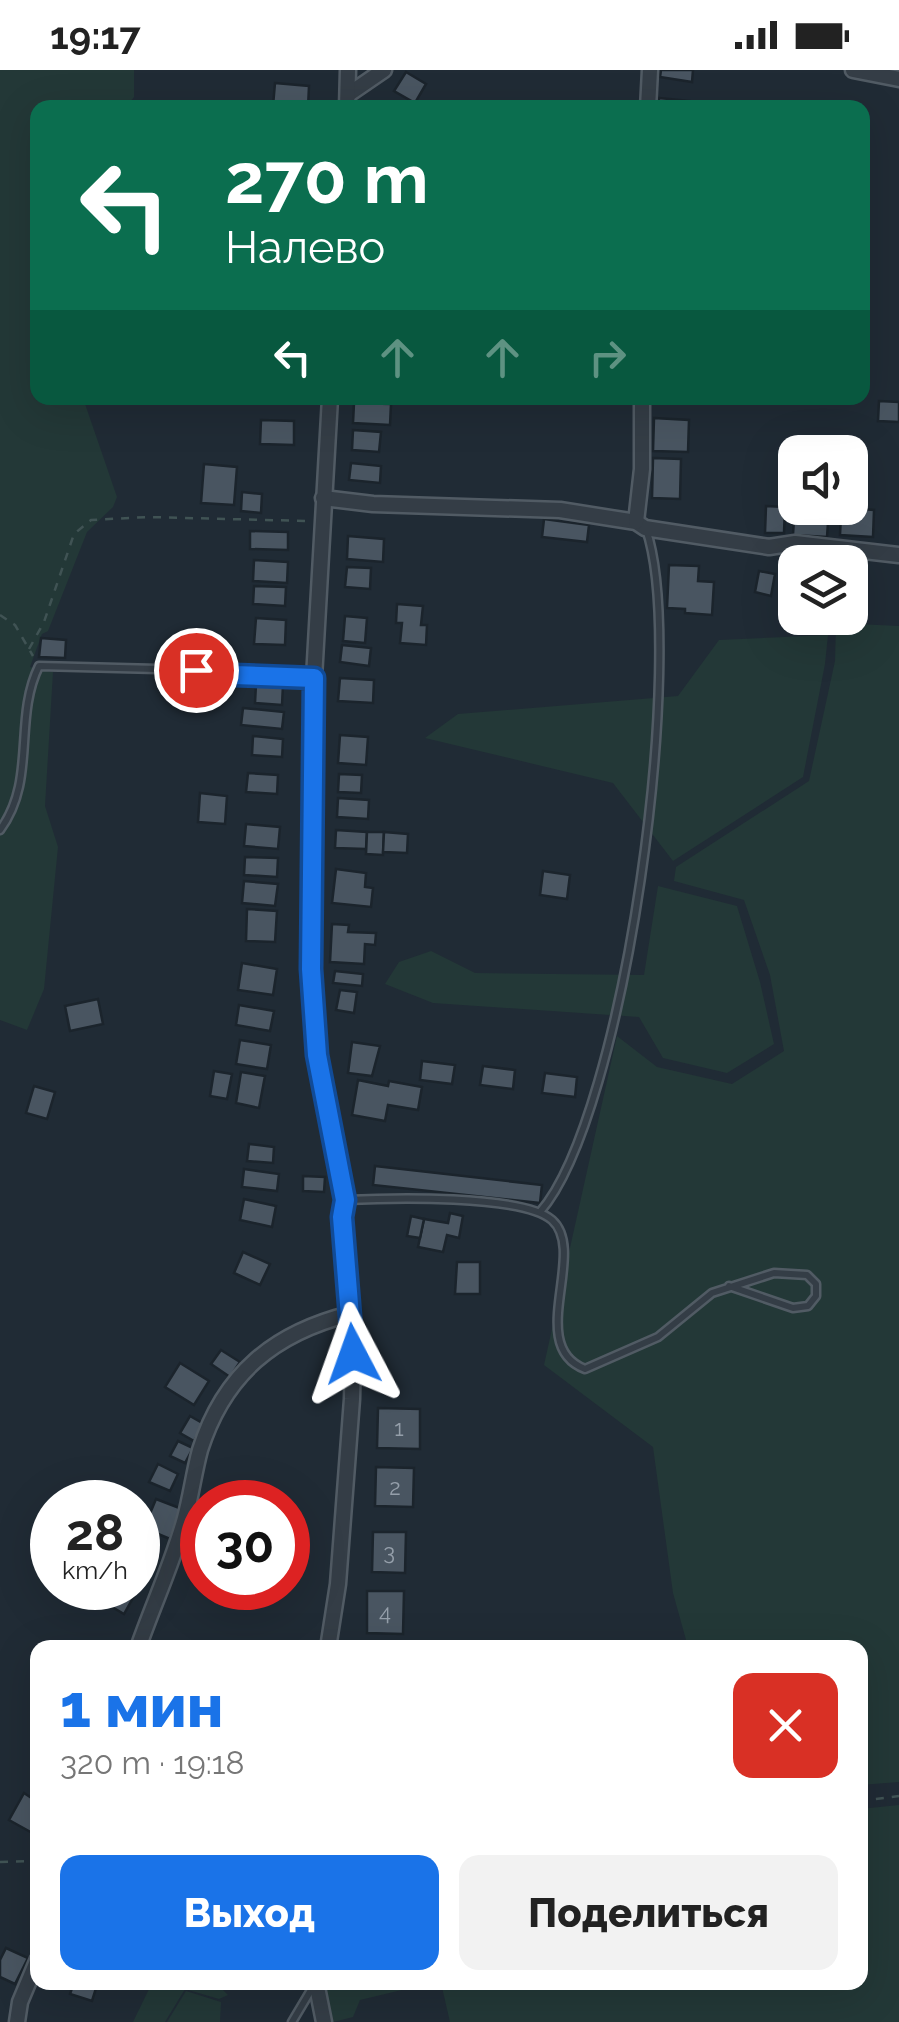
<!DOCTYPE html>
<html lang="ru">
<meta charset="utf-8">
<style>
:root{--surface:#fff;--page:#f2f2f2;--text:#222;--muted:#767676;--accent:#1a73e8}
body{margin:0;font-family:Raleway,sans-serif;background:var(--page);color:var(--text);height:100vh;display:flex;flex-direction:column;font-size:38px;white-space:nowrap}
*{box-sizing:border-box;margin:0}
p{font-size:32px;color:var(--muted)}
.icon{flex:none;width:55px;height:55px;fill:none;stroke:currentColor;stroke-width:2;stroke-linecap:round;stroke-linejoin:round}
.map{position:relative;flex:1;overflow:hidden}
.side{position:absolute;left:30px;top:1570px;width:838px;height:350px;display:flex;flex-direction:column;background:var(--surface);border-radius:20px;box-shadow:0 10px 40px #0002}
.side>*{flex:none}
.banner{position:absolute;left:30px;top:30px;width:840px;height:305px;border-radius:20px;box-shadow:0 10px 40px #0002;background:#0b6e4f;color:#fff;overflow:hidden}
.fabs{position:absolute;left:778px;top:365px;display:grid;gap:20px}
.fabs a{display:grid;place-items:center;width:90px;height:90px;border-radius:20px;background:var(--surface);box-shadow:0 10px 40px #0002;font-size:50px}
.speed{position:absolute;left:30px;top:1410px;display:flex;gap:20px;font-size:50px;font-weight:700;text-align:center}
.speed>*{display:grid;place-content:center;width:130px;height:130px;border-radius:50%;background:var(--surface);box-shadow:0 10px 40px #0002;line-height:1}
.speed small{font-size:25px;font-weight:400}
.speed .limit{border:15px solid #d22;background:#fff;color:#111}
.pin{position:absolute;display:grid;place-items:center;width:85px;height:85px;color:#fff;margin:-42px;border:5px solid #fff;border-radius:50%;box-shadow:0 2px 10px #0007}
.me{position:absolute;width:110px;margin:-55px;rotate:356deg;stroke-linejoin:round;filter:drop-shadow(0 0 8px #0008)}
.turn{display:flex;align-items:center;gap:35px;height:210px;padding:0 30px;font-size:45px}
.turn .icon{width:130px;height:130px;stroke-width:2.5}
.turn b{display:block;font-size:70px;line-height:85px}
.lanes{display:flex;align-items:center;height:95px;padding:0 30px;background:#0003;justify-content:center;gap:50px;direction:ltr}
.lanes .off{opacity:.35}
.round{display:grid;place-items:center;flex:none;width:105px;height:105px;border-radius:20px;background:var(--page)}
.overview{display:flex;align-items:center;justify-content:space-between;height:170px;padding:0 30px}
h1{font-size:60px;font-weight:800;line-height:75px;color:var(--accent)}
.cta{display:flex;gap:20px;margin-top:auto;padding:20px 30px}
.cta a{flex:1;height:115px;border-radius:20px;background:var(--accent);color:#fff;font-size:40px;font-weight:800;line-height:115px;text-align:center}
.cta a+a{background:var(--page);color:var(--text)}
.status{display:flex;justify-content:space-between;align-items:center;height:70px;padding:0 50px;background:var(--surface);direction:ltr}
.status svg{height:28px;fill:currentColor}
.map>svg:first-child{display:block}
.green{fill:#233837}
.building{fill:#495561;stroke:#1b242c;stroke-width:2.5}
.lines{fill:none;stroke-linecap:round;stroke-linejoin:round}
.lane-casing{stroke:#515b64;stroke-width:11}
.street-casing{stroke:#515b64;stroke-width:19}
.path{stroke:#405354;stroke-width:2.5;stroke-dasharray:8 8;stroke-linecap:butt}
.lane{stroke:#343d46;stroke-width:6}
.street{stroke:#343d46;stroke-width:14}
.route-casing{stroke:#114b97;stroke-width:25}
.route{stroke:#1a73e8;stroke-width:18}
.labels{text-anchor:middle;stroke-width:10;stroke-linejoin:round;paint-order:stroke}
.number-label{font-size:22px;fill:#959faa}
</style>
<div class="status"><b>19:17</b><svg viewBox="0 0 49 12"><path d="M0 12V9h3v3zM5 12V6h3v6zM10 12V3h3v9zM15 12V0h3v12zM26 1h20v11H26zM47 4h2v5h-2z"/></svg></div>
<div class="map">
<svg width="899" height="1952" viewBox="0 0 899 1952">
<rect width="100%" height="100%" fill="#202b35"/>
<g class="green">
<path d="M0,0H134V27L126,37L38,38V328H83L117,427L113,437L87,462L48,561L42,564L30,597L53,602L45,736L58,777L44,919L27,960L0,950Z"/>
<path d="M836,553L899,556V1712L860,1715V1578L688,1577L673,1523L653,1377L544,1295L617,966L657,997L732,1014L784,981L770,905L744,830L674,811L676,797L809,711L835,591Z"/>
<path d="M828,565L825,594L803,707L673,791L613,713L425,668L458,644L678,626L719,570Z"/>
<path d="M658,816L737,836L760,912L774,974L727,1003L663,988L639,947L433,933L385,914L399,892L431,881L475,903L644,905Z"/>
<path d="M899,1735V1952H450L441,1913L860,1912V1739Z"/>
<path d="M152,1913H216L228,1925L219,1929L185,1919L165,1952H133Z"/>
<path d="M324,1913V1912L431,1913L360,1930L353,1947L333,1952Z"/>
<path d="M186,1921L221,1932L220,1952H167Z"/>
</g>
<g class="building">
<path d="M661,0H693L692,12L660,7Z"/>
<path d="M406,2L426,14L415,33L394,21Z"/>
<path d="M275,13L309,16L308,38L273,36Z"/>
<path d="M659,28L690,31L689,38H658Z"/>
<path d="M879,331L899,332V352L878,351Z"/>
<path d="M354,333L391,334L390,355L353,353Z"/>
<path d="M654,348L689,350L688,382L653,381Z"/>
<path d="M261,350L294,351V375L260,374Z"/>
<path d="M353,360L381,362L379,382L352,380Z"/>
<path d="M653,388L681,389L680,429L652,428Z"/>
<path d="M351,393L381,396L380,413L349,410Z"/>
<path d="M204,394L237,397L234,435L201,433Z"/>
<path d="M242,422L262,424L261,443L241,441Z"/>
<path d="M795,433V438H829L827,467L793,465Z"/>
<path d="M766,436L785,437L784,463H765Z"/>
<path d="M862,439L874,440L873,467L840,465L841,445H862Z"/>
<path d="M544,449L589,455L587,472L542,467Z"/>
<path d="M250,461L288,462V480L250,479Z"/>
<path d="M348,466L384,469L383,492L347,489Z"/>
<path d="M254,490L288,492L287,513L253,511Z"/>
<path d="M669,495L699,496L698,511L714,512L712,545L685,543V539L667,538Z"/>
<path d="M347,497L371,498L370,519L345,517Z"/>
<path d="M759,501L775,504L771,526L755,522Z"/>
<path d="M254,516L286,517L285,536L253,534Z"/>
<path d="M397,534L423,536L421,555H427L426,575L400,573L402,553H396Z"/>
<path d="M345,546L367,548L365,573L343,571Z"/>
<path d="M256,548L286,550L285,575L254,574Z"/>
<path d="M41,568L66,570L65,588L39,587Z"/>
<path d="M342,575L371,578L369,596L340,592Z"/>
<path d="M340,608L374,610L373,633L338,631Z"/>
<path d="M256,614L283,615L282,635L255,633Z"/>
<path d="M243,638L284,642L282,659L241,655Z"/>
<path d="M340,665L368,667L366,695L338,693Z"/>
<path d="M253,666L283,669L282,687L252,685Z"/>
<path d="M248,703L278,705L277,724L246,722Z"/>
<path d="M339,704L362,705L361,723L338,722Z"/>
<path d="M200,723L227,726L225,754L198,752Z"/>
<path d="M338,728L369,730L368,749L337,747Z"/>
<path d="M246,754L280,757L278,779L244,776Z"/>
<path d="M336,760L367,762L366,779L335,778Z"/>
<path d="M367,762H384L383,785L366,784Z"/>
<path d="M384,762L408,764L407,783L383,782Z"/>
<path d="M245,787L278,788L277,807L244,805Z"/>
<path d="M336,799L366,803L365,817L373,818L371,837L332,833Z"/>
<path d="M543,801L570,805L567,829L540,825Z"/>
<path d="M244,811L278,814L275,836L242,833Z"/>
<path d="M247,839L277,841L275,872L246,871Z"/>
<path d="M332,854L349,855L348,862L376,863L375,875L365,874L364,894L330,892Z"/>
<path d="M242,893L277,899L273,925L238,920Z"/>
<path d="M335,901L363,904L362,916L333,913Z"/>
<path d="M340,920L357,922L354,943L336,940Z"/>
<path d="M98,929L103,954L70,961L65,936Z"/>
<path d="M239,935L274,941L270,961L236,955Z"/>
<path d="M240,970L271,975L267,999L236,994Z"/>
<path d="M352,972L380,976L372,1006L348,1003Z"/>
<path d="M422,991L455,995L452,1014L420,1010Z"/>
<path d="M483,996L515,1000L513,1019L480,1015Z"/>
<path d="M214,1001L232,1004L227,1029L210,1026Z"/>
<path d="M241,1002L265,1006L259,1038L236,1033Z"/>
<path d="M545,1003L577,1007L575,1027L542,1023Z"/>
<path d="M358,1010L388,1016L389,1011L422,1017L418,1040L388,1035L385,1051L352,1045Z"/>
<path d="M34,1016L55,1022L47,1049L26,1043Z"/>
<path d="M249,1074L274,1077L273,1093L247,1091Z"/>
<path d="M375,1096L542,1115L540,1133L373,1115Z"/>
<path d="M244,1099L279,1104L277,1121L242,1117Z"/>
<path d="M303,1106L325,1107L324,1122L303,1121Z"/>
<path d="M244,1129L276,1136L272,1157L240,1150Z"/>
<path d="M450,1143L463,1146L459,1168L447,1165L443,1182L418,1177L424,1149L448,1153Z"/>
<path d="M411,1146L424,1149L420,1168L407,1166Z"/>
<path d="M243,1182L270,1194L260,1215L234,1203Z"/>
<path d="M457,1192H480V1224H455Z"/>
<path d="M221,1280L240,1292L230,1307L211,1294Z"/>
<path d="M180,1293L209,1311L194,1335L165,1317Z"/>
<path d="M378,1338L420,1339V1379L377,1378Z"/>
<path d="M190,1346L204,1354L194,1371L180,1363Z"/>
<path d="M178,1371L193,1378L185,1393L170,1386Z"/>
<path d="M158,1394L178,1404L170,1421L149,1412Z"/>
<path d="M376,1397L414,1398L413,1437L375,1436Z"/>
<path d="M156,1429L182,1439L170,1469L144,1458Z"/>
<path d="M197,1461L202,1463V1500L183,1492Z"/>
<path d="M373,1462H406L405,1503L372,1502Z"/>
<path d="M138,1479L156,1489L146,1507L138,1502Z"/>
<path d="M110,1518H118L134,1526L124,1544L102,1531Z"/>
<path d="M367,1521H404L403,1564L367,1563Z"/>
<path d="M36,1716L38,1763L36,1765L9,1750L24,1723L30,1727Z"/>
<path d="M6,1878L28,1888L15,1914L0,1907V1890Z"/>
<path d="M74,1912H98L92,1931L70,1924Z"/>
</g>
<g class="lines">
<g class="lane-casing">
<g id="lane">
<path d="M0,760C37,710 13,649 39,596L197,600L234,605L314,608"/>
<path d="M346,1130C387,1128 523,1124 552,1150C588,1182 525,1276 585,1299L658,1267L712,1223L774,1203L807,1205L816,1214V1226L808,1236L793,1238L729,1216"/>
<path d="M540,1142C625,1045 688,581 646,459"/>
<path d="M292,1952L314,1915"/>
</g>
</g>
<g class="street-casing">
<g id="street">
<path d="M853,0L899,9"/>
<path d="M349,24L384,0"/>
<path d="M347,38L348,0"/>
<path d="M648,38L650,0"/>
<path d="M323,428L373,434L560,440L636,452L645,458L769,477L795,473L899,485"/>
<path d="M636,452L642,399V328"/>
<path d="M138,1578C153,1535 173,1492 185,1448C191,1426 194,1402 200,1380C224,1304 274,1263 350,1244"/>
<path d="M328,1578L338,1514L352,1329L353,1284L342,1147L345,1130L317,985L311,899L314,608L330,328"/>
<path d="M316,1912L324,1952"/>
<path d="M17,1952L20,1932L38,1889"/>
</g>
</g>
<g class="path">
<path d="M0,545L15,555L33,586"/>
<path d="M29,579L44,552L74,464L91,450L148,447L306,451"/>
<path d="M860,1731L899,1726"/>
<path d="M0,1792L38,1791"/>
</g>
<use href="#lane" class="lane"/>
<use href="#street" class="street"/>
</g>
<g class="lines">
<g class="route-casing">
<path id="route" d="M196,600L234,605L314,608L311,899L317,985L345,1130L342,1147L353,1284"/>
</g>
<use href="#route" class="route"/>
</g>
<g class="labels">
<g class="number-label">
<text x="399" y="1366">1</text>
<text x="395" y="1425">2</text>
<text x="389" y="1490">3</text>
<text x="385" y="1550">4</text>
</g>
</g>
</svg>
<div class="fabs">
<a><svg class="icon" aria-label="sound" viewBox="0 0 24 24"><path d="M4 9h4l5-4v14l-5-4H4zM17 9q2 3 0 6"/></svg></a>
<a><svg class="icon" aria-label="layers" viewBox="0 0 24 24"><path d="M12 4l9 5-9 5-9-5zM3 14l9 5 9-5"/></svg></a>
</div>
<div class="speed"><div>28<small>km/h</small></div><div class="limit">30</div></div>
<div class="pin" style="left:196px;top:600px;background:#d93025"><svg class="icon" aria-label="arrive" viewBox="0 0 24 24"><path d="M6 21V4h12l-3 4 3 4H6"/></svg></div>
<svg class="me" style="left:353px;top:1284px" viewBox="-20 -20 40 40"><path d="M0-17L14 15 0 8-14 15z" fill="#1a73e8" stroke="#fff" stroke-width="4"/></svg>
<div class="banner">
<div class="turn"><svg class="icon" aria-label="left" viewBox="0 0 24 24"><path d="M17 20v-9H6M10 6l-5 5 5 5"/></svg><div><b>270 m</b>Налево</div></div>
<div class="lanes"><svg class="icon" aria-label="left" viewBox="0 0 24 24"><path d="M17 20v-9H6M10 6l-5 5 5 5"/></svg><svg class="icon off" aria-label="ahead" viewBox="0 0 24 24"><path d="M12 20V5M6 11l6-6 6 6"/></svg><svg class="icon off" aria-label="ahead" viewBox="0 0 24 24"><path d="M12 20V5M6 11l6-6 6 6"/></svg><svg class="icon off" aria-label="right" viewBox="0 0 24 24"><path d="M7 20v-9h11M14 6l5 5-5 5"/></svg></div>
</div>
<section class="side">
<div class="overview"><div><h1>1 мин</h1><p>320 m · 19:18</p></div><a class="round" style="background:#d93025;color:#fff"><svg class="icon" aria-label="close" viewBox="0 0 24 24"><path d="M6 6l12 12M18 6L6 18"/></svg></a></div>
<div class="cta"><a>Выход</a><a>Поделиться</a></div>
</section>
</div>
